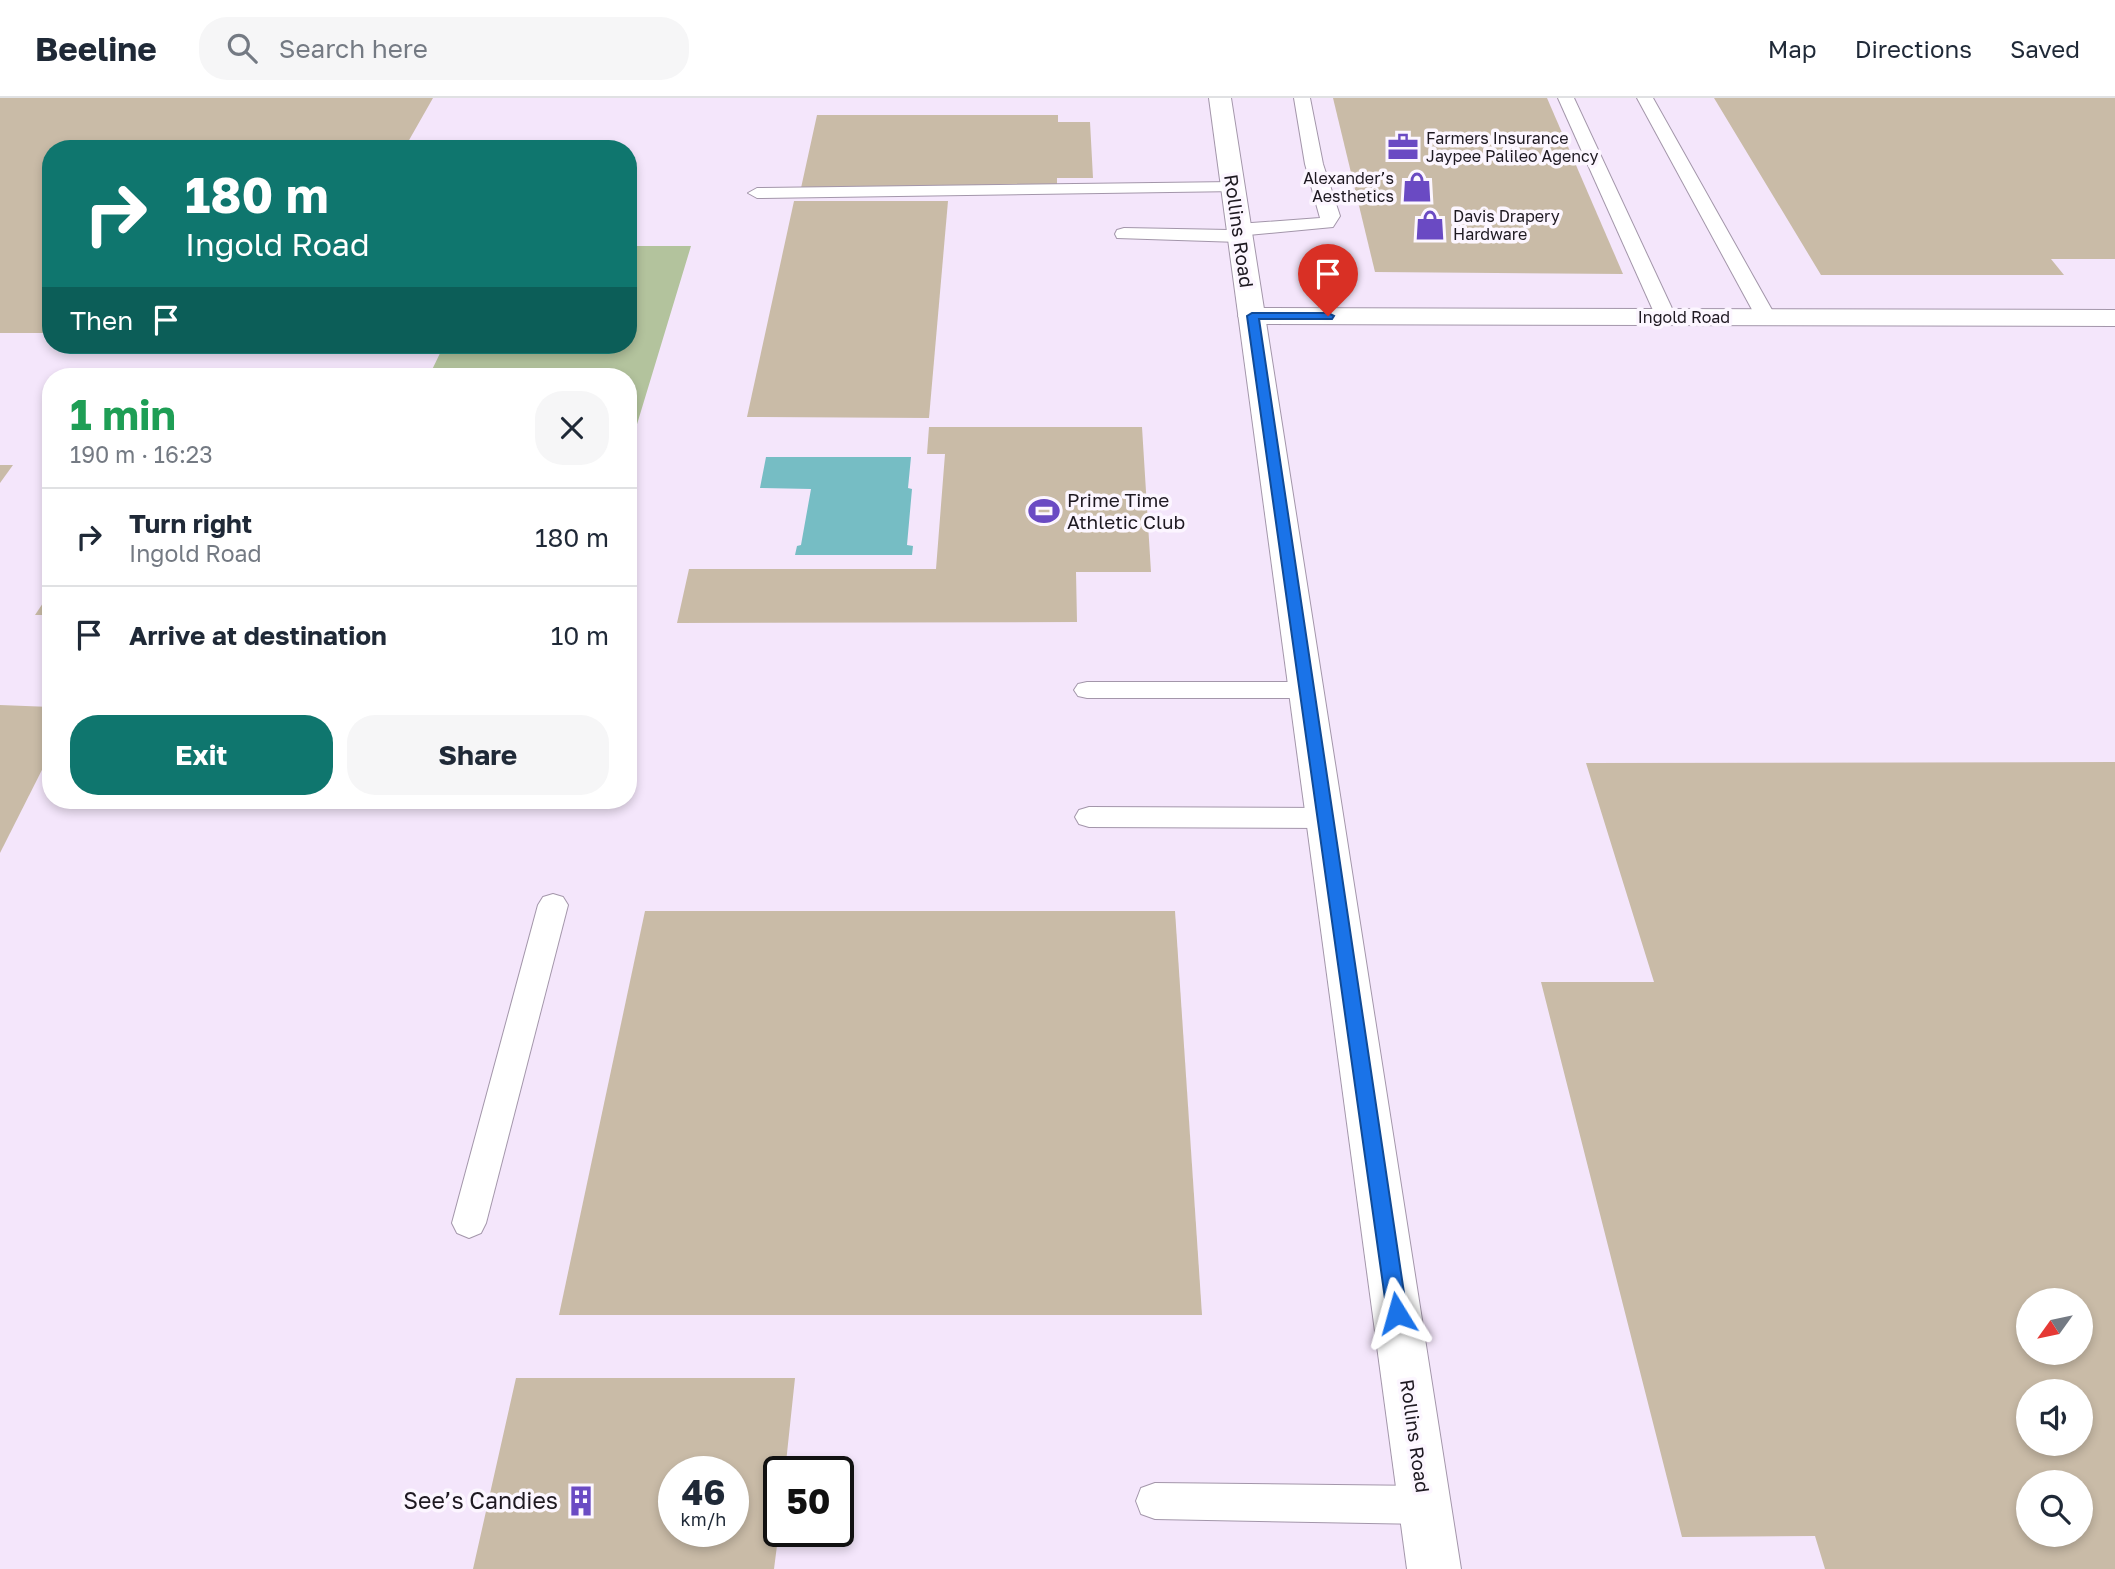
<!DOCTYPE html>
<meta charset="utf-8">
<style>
:root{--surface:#fff;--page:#f6f6f7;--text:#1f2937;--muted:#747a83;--line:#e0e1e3;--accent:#0f766e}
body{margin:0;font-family:"Golos Text",sans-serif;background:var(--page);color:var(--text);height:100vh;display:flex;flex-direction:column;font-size:26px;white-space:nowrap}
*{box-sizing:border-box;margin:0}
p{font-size:23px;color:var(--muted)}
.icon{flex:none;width:38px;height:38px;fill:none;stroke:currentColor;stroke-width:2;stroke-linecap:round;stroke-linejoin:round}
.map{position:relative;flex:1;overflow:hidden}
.drawer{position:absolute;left:42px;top:270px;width:595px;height:441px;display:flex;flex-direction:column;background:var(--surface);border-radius:28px;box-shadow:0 4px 10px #0003}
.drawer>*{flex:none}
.top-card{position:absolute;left:42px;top:42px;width:595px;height:214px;border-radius:28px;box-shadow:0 4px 10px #0003;background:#0f766e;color:#fff;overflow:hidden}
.needle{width:46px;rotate:237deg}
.buttons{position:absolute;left:2016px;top:1190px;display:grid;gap:14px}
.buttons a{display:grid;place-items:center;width:77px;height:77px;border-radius:50%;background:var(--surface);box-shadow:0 4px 10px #0003;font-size:35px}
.speed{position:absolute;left:658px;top:1358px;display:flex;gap:14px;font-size:35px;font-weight:700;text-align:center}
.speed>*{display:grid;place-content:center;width:91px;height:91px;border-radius:50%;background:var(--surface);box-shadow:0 4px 10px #0003;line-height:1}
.speed small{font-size:18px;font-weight:400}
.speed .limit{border:4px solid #111;border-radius:10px;background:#fff;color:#111}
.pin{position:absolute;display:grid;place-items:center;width:60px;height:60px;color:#fff;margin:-72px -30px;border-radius:50% 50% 50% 0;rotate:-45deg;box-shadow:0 0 7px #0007}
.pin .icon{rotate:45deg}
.me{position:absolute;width:77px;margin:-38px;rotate:352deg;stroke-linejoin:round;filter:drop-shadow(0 0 5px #0008)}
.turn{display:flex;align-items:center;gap:24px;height:147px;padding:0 28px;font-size:32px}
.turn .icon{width:91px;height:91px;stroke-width:2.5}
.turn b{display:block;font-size:49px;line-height:60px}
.then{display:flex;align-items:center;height:66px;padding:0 28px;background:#0003;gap:14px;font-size:26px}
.round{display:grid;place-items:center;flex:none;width:74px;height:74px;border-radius:28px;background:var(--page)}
.summary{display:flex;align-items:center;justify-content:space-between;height:119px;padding:0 28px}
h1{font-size:42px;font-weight:700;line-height:52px;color:#1e9e55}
.action{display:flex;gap:14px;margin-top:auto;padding:14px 28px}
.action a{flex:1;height:80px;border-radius:28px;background:var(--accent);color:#fff;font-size:28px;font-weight:700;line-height:80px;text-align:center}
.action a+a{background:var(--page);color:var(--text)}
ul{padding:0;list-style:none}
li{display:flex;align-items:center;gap:21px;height:98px;padding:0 28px;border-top:2px solid var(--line)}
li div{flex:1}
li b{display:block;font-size:26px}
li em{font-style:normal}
header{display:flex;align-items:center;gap:42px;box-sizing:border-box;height:98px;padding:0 35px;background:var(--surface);border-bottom:2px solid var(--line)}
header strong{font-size:33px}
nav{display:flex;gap:38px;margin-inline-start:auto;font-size:24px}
.search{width:490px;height:63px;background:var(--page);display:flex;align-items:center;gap:18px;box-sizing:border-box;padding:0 24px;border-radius:28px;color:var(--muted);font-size:26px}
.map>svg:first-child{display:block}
.green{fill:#b3c39d}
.water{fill:#76bdc4}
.building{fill:#c9bba7;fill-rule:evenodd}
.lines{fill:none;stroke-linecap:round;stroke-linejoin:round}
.lane-casing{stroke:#a396aa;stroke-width:2}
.street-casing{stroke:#a396aa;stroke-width:2}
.secondary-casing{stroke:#a396aa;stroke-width:2}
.lane{fill:#fff;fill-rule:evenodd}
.street{fill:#fff;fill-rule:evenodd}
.secondary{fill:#fff;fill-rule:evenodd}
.route{fill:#1a73e8;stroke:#114b97;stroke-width:2}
.labels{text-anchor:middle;stroke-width:7;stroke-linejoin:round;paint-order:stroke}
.far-poi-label{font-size:16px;fill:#1e1921;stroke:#fcf6ff;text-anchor:start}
.far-street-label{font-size:16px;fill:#1e1921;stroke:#fcf6ff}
.street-label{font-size:19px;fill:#1e1921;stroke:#fcf6ff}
.poi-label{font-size:19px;fill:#1e1921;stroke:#fcf6ff;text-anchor:start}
.near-poi-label{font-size:23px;fill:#1e1921;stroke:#fcf6ff;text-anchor:end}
</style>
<header>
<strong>Beeline</strong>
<div class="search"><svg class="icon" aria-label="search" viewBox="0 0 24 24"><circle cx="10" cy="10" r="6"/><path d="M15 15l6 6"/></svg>Search here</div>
<nav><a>Map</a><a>Directions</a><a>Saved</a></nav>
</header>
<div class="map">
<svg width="2115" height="1471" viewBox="0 0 2115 1471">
<rect width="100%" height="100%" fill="#f4e6fb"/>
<path class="green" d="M628,148H691L628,356V278H429L444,247H628Z"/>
<path class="water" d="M766,359H911L908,390L912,391L907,447L913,448L912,457H795L797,448L801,447L811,391L760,390Z"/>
<g class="building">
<path d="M0,0H433L404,51H51V235H0Z"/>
<path d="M1333,0H1547L1623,176L1375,174Z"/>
<path d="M1714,0H2115V161H2051L2064,177H1821Z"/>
<path d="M817,17H1058V24H1090L1093,80H1057V90H801Z"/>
<path d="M794,103H948L929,320L747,319Z"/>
<path d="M929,329H1142L1151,474H1076L1077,524L677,525L689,471H936L945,356H927Z"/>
<path d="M0,367H13L0,385Z"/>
<path d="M51,493V517H35Z"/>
<path d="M0,607L51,609V654L0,755Z"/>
<path d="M2115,664V1471H1825L1815,1438L1682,1439L1541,884H1654L1586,665ZM2028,1202H2081V1255H2028ZM2028,1293H2081V1346H2028ZM2028,1384H2081V1437H2028Z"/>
<path d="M645,813H1175L1202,1217H559Z"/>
<path d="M516,1280H795L785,1374H779V1432L774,1471H473ZM674,1374H733V1433H674Z"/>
</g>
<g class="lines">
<g class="lane-casing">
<g id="lane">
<path d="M1294,0H1310L1323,66L1340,118L1333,129L1248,137L1246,142L1239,144L1117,140L1115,136L1117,132L1124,130L1229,132L1231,128L1238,126L1320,120L1305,66Z"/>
<path d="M1558,0H1574L1676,219L1673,223H1659L1656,219Z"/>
<path d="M1637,0H1653L1776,219L1773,223H1759L1756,219Z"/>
<path d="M1233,84L1239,85L1242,89L1239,93L757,100L748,95L757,90Z"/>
<path d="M1087,584H1306L1315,586L1319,592L1315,598L1306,600H1087L1078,598L1074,592L1078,586Z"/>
<path d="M1089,709L1325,710L1335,713L1339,720L1335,727L1325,730L1089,729L1079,726L1075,719L1079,712Z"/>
<path d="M553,796L563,799L568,807L486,1125L481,1135L469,1140L457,1135L452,1125L538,807L543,799Z"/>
<path d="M1155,1385L1425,1388L1439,1394L1444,1407L1439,1420L1425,1426L1155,1421L1141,1416L1136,1403L1141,1390Z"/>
</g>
</g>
<g class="street-casing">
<path id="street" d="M1252,210L2115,212V228L1252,226L1242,224L1238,218L1242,212Z"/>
</g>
<g class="secondary-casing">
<path id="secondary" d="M1209,0H1231L1461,1471H1407Z"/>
</g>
<use href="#lane" class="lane"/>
<use href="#street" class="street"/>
<use href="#secondary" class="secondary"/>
</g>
<path class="route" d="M1328,215L1334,218L1332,221H1259L1407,1215L1404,1221L1397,1224L1390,1221L1387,1215L1247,218L1252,215Z"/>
<defs>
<g id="office-bare" transform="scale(2.415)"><path d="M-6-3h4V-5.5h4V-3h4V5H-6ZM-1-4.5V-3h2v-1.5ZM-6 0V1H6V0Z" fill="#6a4ac3" stroke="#fcf6ff" stroke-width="2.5" paint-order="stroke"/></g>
<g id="shop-bare" transform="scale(2.415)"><path d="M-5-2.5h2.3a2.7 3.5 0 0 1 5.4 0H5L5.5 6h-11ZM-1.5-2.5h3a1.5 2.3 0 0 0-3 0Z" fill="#6a4ac3" stroke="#fcf6ff" stroke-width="2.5" paint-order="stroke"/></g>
<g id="stadium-bare" transform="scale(2.415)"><path d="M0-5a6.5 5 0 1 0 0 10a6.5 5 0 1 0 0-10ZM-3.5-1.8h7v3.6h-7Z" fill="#6a4ac3" stroke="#fcf6ff" stroke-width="2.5" paint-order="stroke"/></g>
<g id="building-bare" transform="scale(2.415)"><path d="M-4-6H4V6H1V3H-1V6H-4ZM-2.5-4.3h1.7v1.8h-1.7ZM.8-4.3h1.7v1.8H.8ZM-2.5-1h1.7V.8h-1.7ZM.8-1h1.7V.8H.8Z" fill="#6a4ac3" stroke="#fcf6ff" stroke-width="2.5" paint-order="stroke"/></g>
</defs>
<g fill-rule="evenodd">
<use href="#office-bare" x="1403" y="49"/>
<use href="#shop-bare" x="1417" y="89"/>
<use href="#shop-bare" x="1430" y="127"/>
<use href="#stadium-bare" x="1044" y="413"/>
<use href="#building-bare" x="581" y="1403"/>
</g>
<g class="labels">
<g class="far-poi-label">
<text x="1426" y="46">Farmers Insurance<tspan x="1426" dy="18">Jaypee Palileo Agency</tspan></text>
<text x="1394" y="86" text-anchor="end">Alexander’s<tspan x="1394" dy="18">Aesthetics</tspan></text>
<text x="1453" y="124">Davis Drapery<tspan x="1453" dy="18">Hardware</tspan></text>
</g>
<g class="far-street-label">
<text x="1684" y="225">Ingold Road</text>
</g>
<g class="street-label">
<text transform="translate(1239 133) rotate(82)" y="7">Rollins Road</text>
<text transform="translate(1415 1338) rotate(82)" y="7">Rollins Road</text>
</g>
<g class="poi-label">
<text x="1067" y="409">Prime Time<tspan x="1067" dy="22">Athletic Club</tspan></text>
</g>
<g class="near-poi-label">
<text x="558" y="1411">See’s Candies</text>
</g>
</g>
</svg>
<div class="buttons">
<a><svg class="needle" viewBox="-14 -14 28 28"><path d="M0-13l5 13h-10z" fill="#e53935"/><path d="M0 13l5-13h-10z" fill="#747a83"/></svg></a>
<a><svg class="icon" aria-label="sound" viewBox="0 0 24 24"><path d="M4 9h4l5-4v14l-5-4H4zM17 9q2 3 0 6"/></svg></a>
<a><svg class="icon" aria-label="search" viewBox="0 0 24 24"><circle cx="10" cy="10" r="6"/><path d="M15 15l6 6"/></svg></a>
</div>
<div class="speed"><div>46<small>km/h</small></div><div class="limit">50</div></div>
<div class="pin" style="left:1328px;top:218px;background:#d93025"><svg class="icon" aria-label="arrive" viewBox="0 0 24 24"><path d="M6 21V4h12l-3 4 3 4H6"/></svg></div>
<svg class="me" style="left:1397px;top:1215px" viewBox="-20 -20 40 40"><path d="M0-17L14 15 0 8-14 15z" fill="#1a73e8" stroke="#fff" stroke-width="4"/></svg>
<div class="top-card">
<div class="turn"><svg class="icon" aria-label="right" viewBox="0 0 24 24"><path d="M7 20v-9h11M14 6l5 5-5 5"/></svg><div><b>180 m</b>Ingold Road</div></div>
<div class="then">Then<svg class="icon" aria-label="arrive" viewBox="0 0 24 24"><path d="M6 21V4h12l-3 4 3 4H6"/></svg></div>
</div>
<section class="drawer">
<div class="summary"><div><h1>1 min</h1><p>190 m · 16:23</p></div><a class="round"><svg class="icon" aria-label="close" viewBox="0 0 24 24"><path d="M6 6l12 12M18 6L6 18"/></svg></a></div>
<ul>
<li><svg class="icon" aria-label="right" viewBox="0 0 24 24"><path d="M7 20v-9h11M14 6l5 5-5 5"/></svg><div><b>Turn right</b><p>Ingold Road</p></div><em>180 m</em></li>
<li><svg class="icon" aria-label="arrive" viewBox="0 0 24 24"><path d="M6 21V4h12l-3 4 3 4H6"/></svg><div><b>Arrive at destination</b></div><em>10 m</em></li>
</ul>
<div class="action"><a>Exit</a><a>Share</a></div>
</section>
</div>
